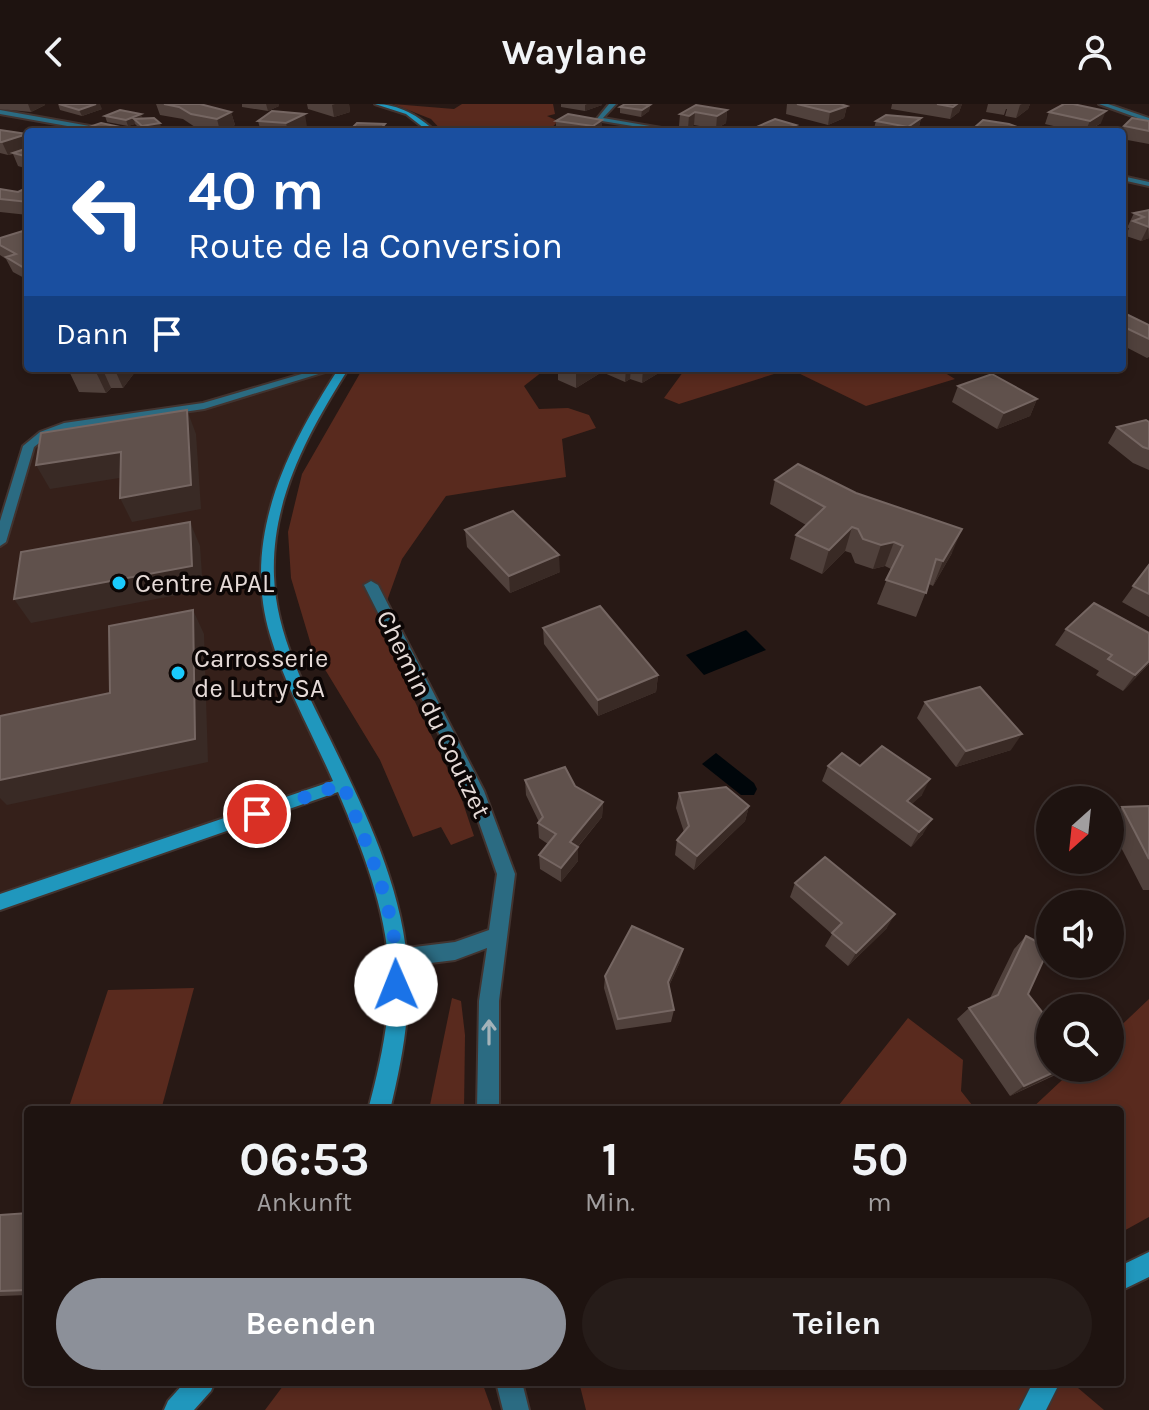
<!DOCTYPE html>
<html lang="de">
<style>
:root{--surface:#1e1310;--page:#261c19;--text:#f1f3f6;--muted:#a19e9f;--line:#3c3230;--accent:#8c9099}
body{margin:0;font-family:Karla,sans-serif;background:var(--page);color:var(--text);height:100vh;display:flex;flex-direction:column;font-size:30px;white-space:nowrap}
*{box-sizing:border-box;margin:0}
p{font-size:26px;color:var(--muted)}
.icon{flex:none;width:44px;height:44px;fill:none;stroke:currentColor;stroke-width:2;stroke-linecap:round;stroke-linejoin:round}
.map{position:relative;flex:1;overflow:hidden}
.details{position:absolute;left:24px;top:1002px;width:1100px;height:280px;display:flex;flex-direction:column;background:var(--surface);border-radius:8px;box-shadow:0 4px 12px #0003,0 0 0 2px var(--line)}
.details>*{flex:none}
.hud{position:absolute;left:24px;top:24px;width:1102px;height:244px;border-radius:8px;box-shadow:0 4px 12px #0003,0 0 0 2px var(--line);background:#1a4fa0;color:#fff;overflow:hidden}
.needle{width:52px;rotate:207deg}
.buttons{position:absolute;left:1036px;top:682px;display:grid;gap:16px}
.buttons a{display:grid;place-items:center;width:88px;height:88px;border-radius:50%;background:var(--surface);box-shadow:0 4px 12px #0003,0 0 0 2px var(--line);font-size:40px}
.pin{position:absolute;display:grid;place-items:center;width:68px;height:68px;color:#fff;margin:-34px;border:4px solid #fff;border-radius:50%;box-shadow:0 2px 8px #0007}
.me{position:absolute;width:88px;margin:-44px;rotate:359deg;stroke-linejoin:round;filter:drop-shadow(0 0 6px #0008)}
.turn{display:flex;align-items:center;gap:28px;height:168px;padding:0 32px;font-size:36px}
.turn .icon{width:104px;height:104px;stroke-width:2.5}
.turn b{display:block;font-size:56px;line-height:68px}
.then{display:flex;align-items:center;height:76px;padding:0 32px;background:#0003;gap:16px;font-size:30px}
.eta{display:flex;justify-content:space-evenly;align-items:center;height:136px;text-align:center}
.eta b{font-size:48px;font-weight:700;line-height:56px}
.primary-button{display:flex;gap:16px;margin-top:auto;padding:16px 32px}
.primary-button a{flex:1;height:92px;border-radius:48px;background:var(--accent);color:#fff;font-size:32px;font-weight:700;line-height:92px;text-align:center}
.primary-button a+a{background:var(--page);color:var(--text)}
header{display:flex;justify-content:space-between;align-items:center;height:104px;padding:0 32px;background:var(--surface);font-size:36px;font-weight:700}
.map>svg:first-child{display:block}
.built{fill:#35201a}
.green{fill:#592a1e}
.water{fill:#00060a}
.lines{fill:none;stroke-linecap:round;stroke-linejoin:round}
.lane-casing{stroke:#423430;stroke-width:4}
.street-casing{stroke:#423430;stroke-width:4}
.secondary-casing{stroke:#423430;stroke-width:4}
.lane{fill:#2b6b82;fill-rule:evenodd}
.street{fill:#2b6b82;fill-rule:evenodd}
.secondary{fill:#2097bd;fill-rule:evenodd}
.wall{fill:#50413c}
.shaded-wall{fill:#392a25}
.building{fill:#60514c;stroke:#756662;stroke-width:2}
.oneway{stroke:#a4b3b9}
.route{stroke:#1a73e8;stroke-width:14;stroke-dasharray:0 25.2}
.poi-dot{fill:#1acafc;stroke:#0c0605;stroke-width:3}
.labels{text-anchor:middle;stroke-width:7;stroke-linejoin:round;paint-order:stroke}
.poi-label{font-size:26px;fill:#e5dad7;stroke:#0c0605;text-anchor:start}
.street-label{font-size:26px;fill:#e5dad7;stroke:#0c0605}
</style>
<header><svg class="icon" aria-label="back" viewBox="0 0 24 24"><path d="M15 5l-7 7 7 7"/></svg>Waylane<svg class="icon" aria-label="person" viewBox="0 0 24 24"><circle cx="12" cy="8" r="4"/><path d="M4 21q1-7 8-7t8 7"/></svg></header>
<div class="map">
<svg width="1149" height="1306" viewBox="0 0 1149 1306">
<rect width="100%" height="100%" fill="#281915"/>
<path class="built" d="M333,264H344L284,367L267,473L282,552L343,680L0,798V438L29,342L44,330L204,302Z"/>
<g class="green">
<path d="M393,0L454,5L462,0H553L555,10L547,12L558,17L548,28H443L431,15Z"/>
<path d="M363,264H547L524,282L539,305L568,304L589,311L596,324L562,335L566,373L446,392L402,455L378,522L460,690L474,732L451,741L441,723L413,733L380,656L312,544L291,474L288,428L302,370Z"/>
<path d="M686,264H937L955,275L866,302L790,265L679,300L664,294Z"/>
<path d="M194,884L161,1006H68L108,886Z"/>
<path d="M452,894L461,897L465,931L464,1006H429Z"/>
<path d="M1149,895V1113L1120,1129V1006H1030L1075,964H1110V932Z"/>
<path d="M908,914L963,956L961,987L976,1006H835Z"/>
<path d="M286,1278H482L492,1306H265Z"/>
<path d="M579,1278H1071L1104,1306H586Z"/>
</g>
<g class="water">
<path d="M746,526L766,546L704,571L686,551Z"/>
<path d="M716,649L754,679L757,685L754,691H741L702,660Z"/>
</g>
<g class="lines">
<g class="lane-casing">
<path id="lane" d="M322,264H338L204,305L66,325L48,332L34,343L6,438L0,442V417L23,342L40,328L64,319L203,299Z"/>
</g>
<g class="street-casing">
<g id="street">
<path d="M609,0H616L603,14L685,28H669L596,16Z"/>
<path d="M1099,0H1108L1149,14V18Z"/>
<path d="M0,6L112,26L115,28H101L0,10Z"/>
<path d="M1122,72L1149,78V82L1122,76Z"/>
<path d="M371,477L378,481L484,687L515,770L499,897V1006H477L479,897L487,844L455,856L398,863L391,860L388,854L391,848L398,845L455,838L489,826L497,770L468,687L364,481Z"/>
<path d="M496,1278H522L529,1306H503Z"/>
</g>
</g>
<g class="secondary-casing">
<g id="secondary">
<path d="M375,0C399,0 419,12 436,28H429L406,10Z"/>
<path d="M339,264H349C309,327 271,395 274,472C276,530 304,582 329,633C364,705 404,785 408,868C410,914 401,961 390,1006H368C380,961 391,913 389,866C386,804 362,744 338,688L0,806V790L333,677C312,629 285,582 270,531C241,434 287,344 339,264Z"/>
<path d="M1149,1148V1173L1120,1187V1162Z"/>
<path d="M185,1278H215L211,1287L194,1306H164L168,1297Z"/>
<path d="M1033,1278H1060L1046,1306H1019Z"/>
</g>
</g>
<use href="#lane" class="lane"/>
<use href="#street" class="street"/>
<use href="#secondary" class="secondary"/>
</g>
<g class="wall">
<path d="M0,0H44L45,1L31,8L0,5Z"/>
<path d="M58,0L102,5L82,12L60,6Z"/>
<path d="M156,0H200L231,8L235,21L220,27L195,23L183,15L160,11Z"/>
<path d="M242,0H279V2L268,7L242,3Z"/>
<path d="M307,0H349L350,8L334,13L308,5Z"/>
<path d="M561,0H602V1L585,7L561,3Z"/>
<path d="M787,0H840L847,2L844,14L828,21L786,10Z"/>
<path d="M892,0H962L959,8L950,15L891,5Z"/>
<path d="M988,0H1030L1028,5L1016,14L1005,12L1007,5H1006L1004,11L986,8Z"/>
<path d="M650,1L649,7L641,13L620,9V3Z"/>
<path d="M696,1L727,6L726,19L716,25L694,21L688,24L679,22L680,10Z"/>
<path d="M272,7L307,23L297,28H261L258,17Z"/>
<path d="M1049,8L1101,19L1087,28H1079L1045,20Z"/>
<path d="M105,12L143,15L162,26L143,28L135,20L128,22L107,18Z"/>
<path d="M921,14L918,27L916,28H873L876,17Z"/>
<path d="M602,16V28H556V17Z"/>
<path d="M1149,17V40L1122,35L1121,28L1124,22Z"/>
<path d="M796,21L795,27L793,28H758L759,22Z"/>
<path d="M974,24L1031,28H973Z"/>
<path d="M0,26L27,30L28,33V65L18,62L13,50L8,51L0,49Z"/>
<path d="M0,85L18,88L28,86V111L0,108Z"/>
<path d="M1149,106V134L1141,137L1126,132L1129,124H1127L1134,109Z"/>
<path d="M28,126V176L13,168L6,155L0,151V134Z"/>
<path d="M1122,208L1149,221V253L1147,254L1122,241Z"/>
<path d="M68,264H138L123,284H111L106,289L79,288L68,265Z"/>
<path d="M558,264H662V267L642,279L630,275L625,278L602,268L576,284L558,276Z"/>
<path d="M958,282L1037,295L1030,312L997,325L952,298Z"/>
<path d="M1149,318V366L1133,359L1108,339L1117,323Z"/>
<path d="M775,376L952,449L933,482L929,480L916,513L877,500L891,465L885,462L873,465L855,459L851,449L845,447L822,470L790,455L796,431L806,421L770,400Z"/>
<path d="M465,426L560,468L510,489L467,443Z"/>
<path d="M1149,461V513L1122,498Z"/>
<path d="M543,524L658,571L656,588L598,612L544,540Z"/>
<path d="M1066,525L1149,529V560L1123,587L1096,571L1099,567L1055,541Z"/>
<path d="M925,598L1011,646L956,663L917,614Z"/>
<path d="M828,662H860L922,691L911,700L923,730L911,743L822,677Z"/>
<path d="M525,676L603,698L602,713L578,743V757L561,778L540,765L539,751L548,740L539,734L538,719L539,718L526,691Z"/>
<path d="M679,689L749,702L745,717L694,766L675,751L677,736L684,728L676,704Z"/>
<path d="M1149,702V786H1143L1110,722V716L1122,703Z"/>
<path d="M795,779L887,824L848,862L825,842L832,830L790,793Z"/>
<path d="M1026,832L1028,890L1064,967L1010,992L957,915L969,904L990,894L1014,845Z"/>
<path d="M680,858L669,882L674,906L671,918L616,926L604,884L605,872Z"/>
<path d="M28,1109V1191L0,1192V1111Z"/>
</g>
<g class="shaded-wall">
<path d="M28,0H44L45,1L31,8Z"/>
<path d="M96,0H100L102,5L82,12L79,6Z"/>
<path d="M266,0H279V2L268,7Z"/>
<path d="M335,0H349L350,8L334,13L332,1Z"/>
<path d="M587,0H602V1L585,7V1Z"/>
<path d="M957,0H962L959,8L950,15L953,3Z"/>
<path d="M1022,0H1030L1028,5L1016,14L1020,1Z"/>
<path d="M650,1L649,7L641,13L642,6Z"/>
<path d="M847,2L844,14L828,21L830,8Z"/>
<path d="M727,6L726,19L716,25L717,12Z"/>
<path d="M1106,7L1101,19L1085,28L1090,17Z"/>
<path d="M231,8L235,21L220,27L217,15Z"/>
<path d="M695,8L694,21L688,24L689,12Z"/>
<path d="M141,10L144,17L134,15L135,20L128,22L126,16Z"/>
<path d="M305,10L307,23L297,28H288L286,19Z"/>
<path d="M921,14L918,27L916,28H906L908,23Z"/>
<path d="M602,16V28H593V22Z"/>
<path d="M160,19L162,26L144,28L142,22Z"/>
<path d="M385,20L386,27L385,28H378Z"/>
<path d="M796,21L795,27L779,28V27Z"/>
<path d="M27,30L28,45L8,51L2,38Z"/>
<path d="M1148,123L1149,134L1141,137Z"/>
<path d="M97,264H102L111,284L106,289L95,266Z"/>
<path d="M114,264H138L123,284Z"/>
<path d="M583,264H603L602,268L576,284V268Z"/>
<path d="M626,264H631L630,275L625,278Z"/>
<path d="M643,264H662V267L642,279Z"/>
<path d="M1037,295L1030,312L997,325L1004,309Z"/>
<path d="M187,306L196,330L201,405L132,418L120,394Z"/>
<path d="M121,348L132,372L50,385L36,361Z"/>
<path d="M190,418L200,442L203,486L31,519L14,495Z"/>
<path d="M852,423L845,447L822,470L829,446Z"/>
<path d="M962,425L952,449L933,482L943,457Z"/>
<path d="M894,438L885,462L873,465L881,441Z"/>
<path d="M559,451L560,468L510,489L509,472Z"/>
<path d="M193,506L204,530L208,658L7,701L0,694V676L195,635Z"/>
<path d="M1149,557V560L1123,587L1135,571Z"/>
<path d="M658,571L656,588L598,612V596Z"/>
<path d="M1022,630L1011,646L956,663L966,647Z"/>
<path d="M930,675L922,691L899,712L907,697Z"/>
<path d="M603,698L602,713L570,752V738Z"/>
<path d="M749,702L745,717L694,766L697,752Z"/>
<path d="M932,715L923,730L911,743L919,728Z"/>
<path d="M578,743V757L561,778V764Z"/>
<path d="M895,810L887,824L848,862L856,849Z"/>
<path d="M683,845L680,858L665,890L668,878Z"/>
<path d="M1063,964H1068L1010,992L1024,982Z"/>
</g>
<g class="building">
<path d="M59,0H96L79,6Z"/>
<path d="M164,0H200L231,8L217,15L191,10L179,3Z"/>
<path d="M625,0H642L650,1L642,6L620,3Z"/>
<path d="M797,0H840L847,2L830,8Z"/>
<path d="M937,0H957L953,3Z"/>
<path d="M1064,0H1073L1106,7L1090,17L1049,8Z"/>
<path d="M696,1L727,6L717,12L695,8L689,12L680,10Z"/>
<path d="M120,6L141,10L126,16L105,12Z"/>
<path d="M272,7L305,10L286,19L258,17Z"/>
<path d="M568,10L602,16L593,22L556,17Z"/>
<path d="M886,11L921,14L908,23L876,17Z"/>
<path d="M154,14L160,19L142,22L134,15Z"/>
<path d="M1132,14L1149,17V27L1124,22Z"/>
<path d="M775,15L796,21L779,27L759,22Z"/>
<path d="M983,16L1009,20L1031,28H994L974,24Z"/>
<path d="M101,19L125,24L115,28H74Z"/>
<path d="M357,19L385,20L378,28H348Z"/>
<path d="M0,26L27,30L2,38H0Z"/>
<path d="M28,44V53L13,49Z"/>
<path d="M0,85L18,88L24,85L28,86V98L0,95Z"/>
<path d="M1149,106V123L1133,117L1144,113L1134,109Z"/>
<path d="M26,126H28V142H27H28V164L26,165L6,153L16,150L0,141V134Z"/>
<path d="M1122,208L1149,221V235L1122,222Z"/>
<path d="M68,264H97L95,266L68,265Z"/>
<path d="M567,264H583L576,268Z"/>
<path d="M992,270L1037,295L1004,309L958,282Z"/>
<path d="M187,306L191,381L120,394L121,348L36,361L41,329Z"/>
<path d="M1146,316L1149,318V345L1143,343L1117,323Z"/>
<path d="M798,360L856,389L962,425L943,457L936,455L926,489L886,476L903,442L894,438L881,441L863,435L858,425L852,423L829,446L796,431L825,403L775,376Z"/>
<path d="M513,407L559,451L509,472L465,426Z"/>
<path d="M190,418L192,462L14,495L21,448Z"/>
<path d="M1149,461V490L1133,482Z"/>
<path d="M1094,499L1149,529V557L1135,571L1108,555L1112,551L1066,525Z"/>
<path d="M600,502L658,571L598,596L543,524Z"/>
<path d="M193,506L195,635L0,676V612L110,589L109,522Z"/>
<path d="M980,583L1022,630L966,647L925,598Z"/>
<path d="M882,642L930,675L907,697L932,715L919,728L828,662L842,649L860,662Z"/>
<path d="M565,663L575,682L603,698L570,738L578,743L561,764L539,751L556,730L538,719L543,713L525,676Z"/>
<path d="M726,683L749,702L697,752L677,736L689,722L679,689Z"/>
<path d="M1149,702V755L1122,703Z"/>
<path d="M825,753L895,810L856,849L832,829L842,819L795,779Z"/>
<path d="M632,822L683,845L668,878L674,906L618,915L605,872Z"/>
<path d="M1026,832L1049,844L1028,890L1050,918V964H1063L1024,982L969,904L998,891Z"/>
<path d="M723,1004L724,1006H706Z"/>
<path d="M28,1109V1186L0,1187V1111Z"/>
</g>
<defs><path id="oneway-shaft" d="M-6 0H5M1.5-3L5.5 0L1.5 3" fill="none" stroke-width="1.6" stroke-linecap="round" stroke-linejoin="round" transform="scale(2)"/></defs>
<use class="oneway" href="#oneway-shaft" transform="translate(489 928) rotate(-90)"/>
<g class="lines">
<path class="route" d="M257,710L343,680C367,745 401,811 396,881"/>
</g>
<g class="poi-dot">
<circle cx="119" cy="479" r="8"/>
<circle cx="178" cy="569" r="8"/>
</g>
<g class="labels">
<g class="poi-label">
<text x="135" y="488">Centre APAL</text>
<text x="194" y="563">Carrosserie<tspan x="194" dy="30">de Lutry SA</tspan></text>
</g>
<g class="street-label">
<text transform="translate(434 610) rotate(64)" y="9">Chemin du Coutzet</text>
</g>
</g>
</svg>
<div class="buttons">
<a><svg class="needle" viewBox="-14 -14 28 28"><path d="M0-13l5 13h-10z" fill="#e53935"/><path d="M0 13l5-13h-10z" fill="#a19e9f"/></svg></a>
<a><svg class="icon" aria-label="sound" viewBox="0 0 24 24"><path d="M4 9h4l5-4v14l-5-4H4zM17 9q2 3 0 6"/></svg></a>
<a><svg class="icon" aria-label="search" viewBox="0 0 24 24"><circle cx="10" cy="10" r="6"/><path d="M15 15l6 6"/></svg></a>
</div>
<div class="pin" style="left:257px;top:710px;background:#d93025"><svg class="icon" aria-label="arrive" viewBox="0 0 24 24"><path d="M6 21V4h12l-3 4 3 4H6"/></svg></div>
<svg class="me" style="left:396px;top:881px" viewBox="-20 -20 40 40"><circle r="19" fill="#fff"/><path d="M0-13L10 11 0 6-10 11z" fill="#1a73e8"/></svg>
<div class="hud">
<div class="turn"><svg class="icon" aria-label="left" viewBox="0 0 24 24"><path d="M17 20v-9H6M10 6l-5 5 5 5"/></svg><div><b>40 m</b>Route de la Conversion</div></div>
<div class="then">Dann<svg class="icon" aria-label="arrive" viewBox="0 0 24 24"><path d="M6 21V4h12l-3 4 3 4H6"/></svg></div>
</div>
<section class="details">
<div class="eta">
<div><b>06:53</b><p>Ankunft</p></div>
<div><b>1</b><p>Min.</p></div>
<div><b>50</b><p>m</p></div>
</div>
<div class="primary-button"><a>Beenden</a><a>Teilen</a></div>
</section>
</div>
